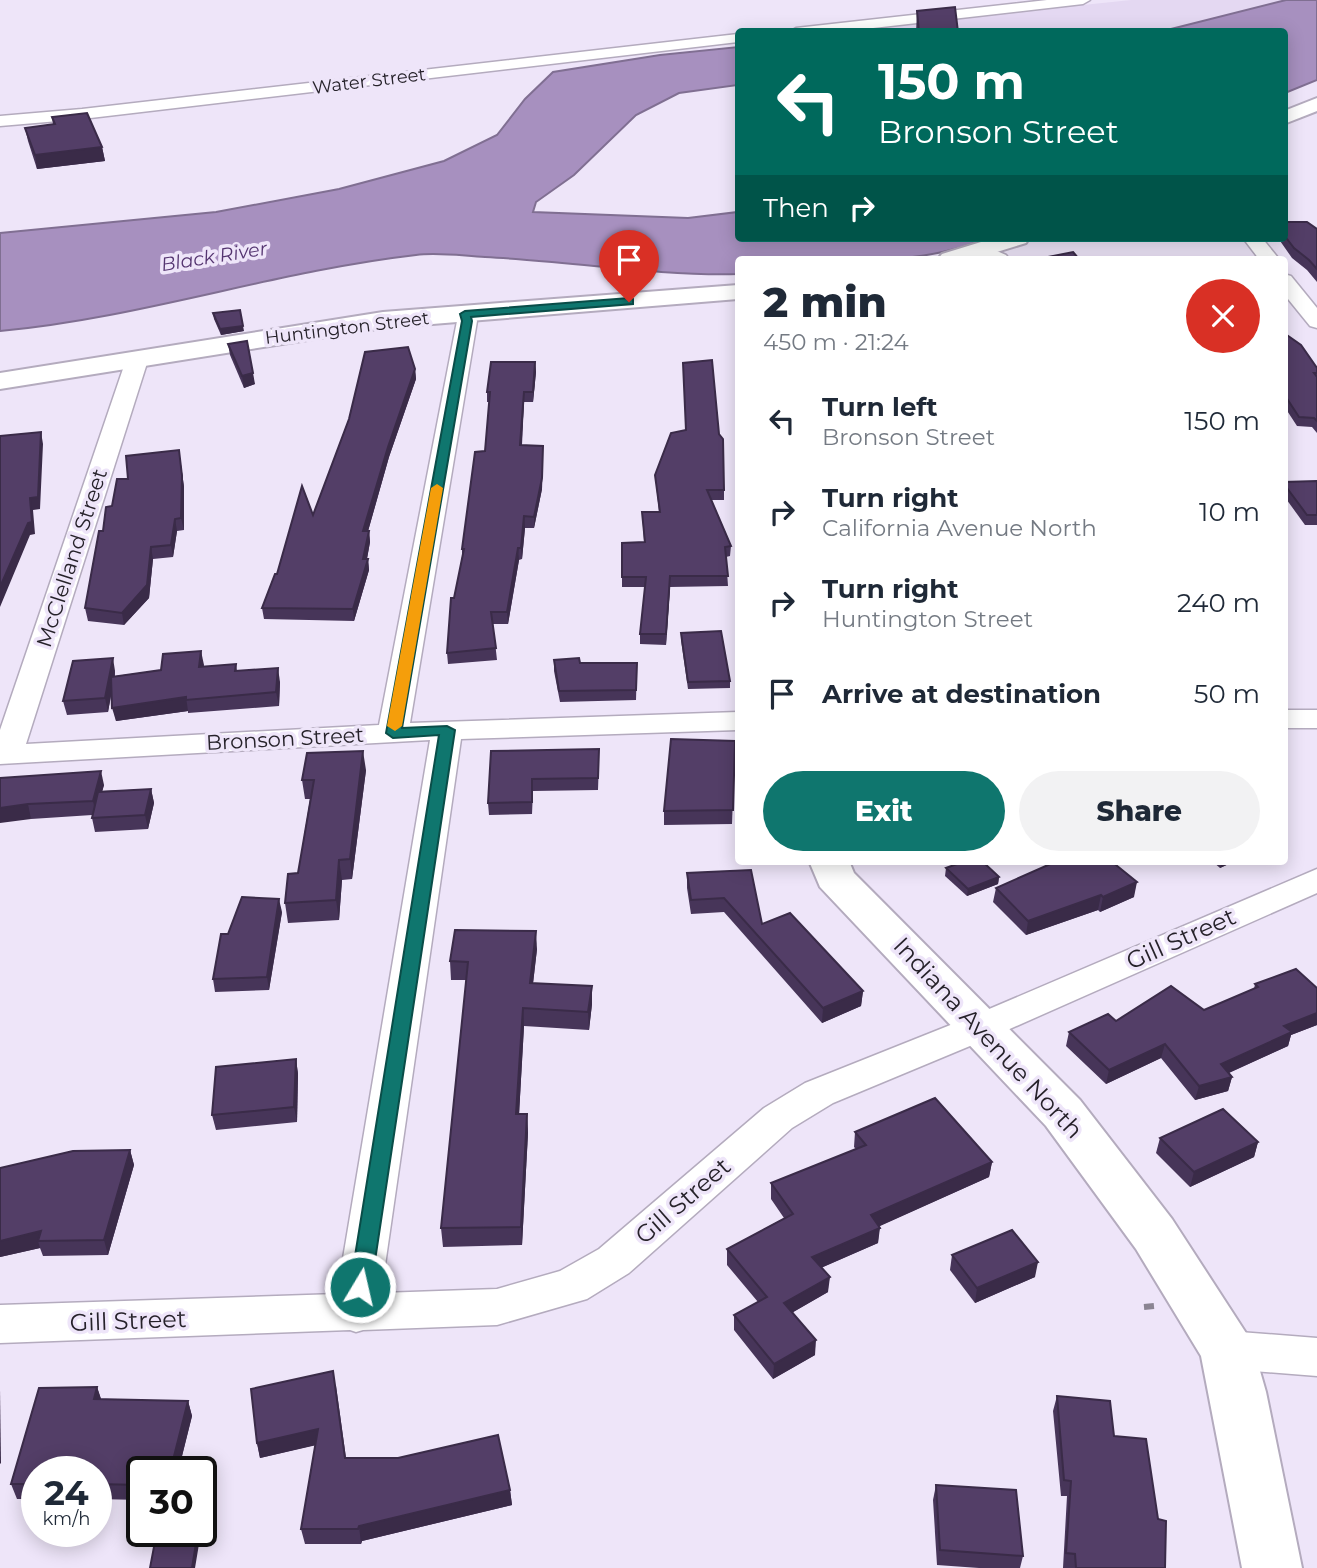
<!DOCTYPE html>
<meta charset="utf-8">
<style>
:root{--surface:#fff;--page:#f2f2f3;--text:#1f2937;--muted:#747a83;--accent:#0f766e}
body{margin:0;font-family:Montserrat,sans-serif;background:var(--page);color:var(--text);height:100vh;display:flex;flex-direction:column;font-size:26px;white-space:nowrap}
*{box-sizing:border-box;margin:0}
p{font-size:23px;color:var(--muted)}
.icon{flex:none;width:38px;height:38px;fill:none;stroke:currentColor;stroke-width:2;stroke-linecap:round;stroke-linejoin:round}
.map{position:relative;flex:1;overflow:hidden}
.drawer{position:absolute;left:735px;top:256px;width:553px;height:609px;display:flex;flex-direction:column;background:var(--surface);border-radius:7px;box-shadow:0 4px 18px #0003}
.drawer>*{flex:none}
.hud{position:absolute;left:735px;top:28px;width:553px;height:214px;border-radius:7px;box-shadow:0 4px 18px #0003;background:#00695c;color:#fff;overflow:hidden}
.speed{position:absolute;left:21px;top:1456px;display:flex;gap:14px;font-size:35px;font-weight:700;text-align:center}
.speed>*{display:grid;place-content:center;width:91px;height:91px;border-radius:50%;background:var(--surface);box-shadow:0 4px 18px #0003;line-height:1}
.speed small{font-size:18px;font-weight:400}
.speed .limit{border:4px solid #111;border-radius:10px;background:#fff;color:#111}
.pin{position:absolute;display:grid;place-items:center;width:60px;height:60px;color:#fff;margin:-72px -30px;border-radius:50% 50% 50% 0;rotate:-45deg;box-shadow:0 0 7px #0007}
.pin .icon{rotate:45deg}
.me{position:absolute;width:77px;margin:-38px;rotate:9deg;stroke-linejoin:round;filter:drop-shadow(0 0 5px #0008)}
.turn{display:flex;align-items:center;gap:24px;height:147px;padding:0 28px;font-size:32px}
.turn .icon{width:91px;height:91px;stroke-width:2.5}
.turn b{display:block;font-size:49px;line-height:60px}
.then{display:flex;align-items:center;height:66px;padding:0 28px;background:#0003;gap:14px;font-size:26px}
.round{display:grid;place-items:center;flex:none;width:74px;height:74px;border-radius:37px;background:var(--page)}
.overview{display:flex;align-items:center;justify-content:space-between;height:119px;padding:0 28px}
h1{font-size:42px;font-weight:800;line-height:52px}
.action{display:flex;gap:14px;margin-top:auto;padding:14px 28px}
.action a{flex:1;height:80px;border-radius:42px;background:var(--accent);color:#fff;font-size:28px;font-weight:800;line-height:80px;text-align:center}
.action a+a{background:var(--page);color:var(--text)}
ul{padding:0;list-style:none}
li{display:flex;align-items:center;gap:21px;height:91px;padding:0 28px}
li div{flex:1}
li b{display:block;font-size:26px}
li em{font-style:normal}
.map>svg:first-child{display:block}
.built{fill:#e4d8f2}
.water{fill:#a790bf;stroke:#806f92;stroke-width:2}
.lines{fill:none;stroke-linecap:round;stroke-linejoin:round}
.street-casing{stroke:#b4abbe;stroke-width:3}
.secondary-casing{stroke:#b4abbe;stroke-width:4}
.path{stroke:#8a8492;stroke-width:6;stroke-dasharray:10 5;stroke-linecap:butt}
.street{fill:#fff;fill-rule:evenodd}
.secondary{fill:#fff;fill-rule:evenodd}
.wall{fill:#473559}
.shaded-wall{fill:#3a2b48}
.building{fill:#533e67;stroke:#3a2b48;stroke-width:2}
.route{fill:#0f766e;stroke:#0a4d48;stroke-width:2}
.slow{fill:#f59e0b}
.labels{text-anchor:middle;stroke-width:7;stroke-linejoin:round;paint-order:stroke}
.far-street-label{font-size:18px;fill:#26222a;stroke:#eee5f9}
.far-water-label{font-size:19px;font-style:italic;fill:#543470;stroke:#eee5f9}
.street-label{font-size:21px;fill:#26222a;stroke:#eee5f9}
.near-street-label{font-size:24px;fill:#26222a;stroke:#eee5f9}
</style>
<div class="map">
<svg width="1317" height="1568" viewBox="0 0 1317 1568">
<rect width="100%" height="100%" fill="#eee5f9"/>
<path class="built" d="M1131,0H1286L1163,31L827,32Z"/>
<g class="water">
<path d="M1286,0H1317V80L1285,93L1284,32L1163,31Z"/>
<path d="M738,47V85L679,93L636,115L574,175L536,202L533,212L688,218L738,212V238H987C914,270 817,259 738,259V274C654,276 569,261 485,257C463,256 438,252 416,255C276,271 141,318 0,331V233L216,212L339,189L444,161L497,135L525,99L553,72L660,55Z"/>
</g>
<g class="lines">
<g class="street-casing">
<g id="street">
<path d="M1047,0H1090L1083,4L838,32H789L796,28Z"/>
<path d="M738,34V42L82,119L0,126V116L82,109Z"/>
<path d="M1243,238H1262L1279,259H1259Z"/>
<path d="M983,245L1006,255L1009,259C996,259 982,262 973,251Z"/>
<path d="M1284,274L1291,276L1317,308V328L1310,326L1284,294Z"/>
<path d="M465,308L472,310L477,321L410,723L738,712V730L461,739L381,1293L497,1289L560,1271L599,1249L764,1108L805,1083L968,1018L1317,869V893L994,1036L833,1103L792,1128L629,1273L587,1299L497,1325L363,1330L356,1332L350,1330L0,1343V1305L337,1294L430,740L0,764V730L126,360L129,355H145L148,360L26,744L379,725L457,321L455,314L458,310Z"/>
<rect x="1284" y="710" width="33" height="18"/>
<path d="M1227,1331L1317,1338V1376L1227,1369L1211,1364L1205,1350L1211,1336Z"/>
</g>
</g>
<g class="secondary-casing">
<g id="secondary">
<path d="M1317,98V111L1284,124V111Z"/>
<path d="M994,238H1029L1026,243L974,259H938L942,254Z"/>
<path d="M738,285V299L383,328L0,389V373L383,312Z"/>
<path d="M809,861H849L854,873L1080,1100L1172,1219L1246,1333L1254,1350L1266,1392L1302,1568H1242L1201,1356L1136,1249L1046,1126L820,887Z"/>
</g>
</g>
<path class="path" d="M1144,1307L1155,1306"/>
<use href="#street" class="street"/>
<use href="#secondary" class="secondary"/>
</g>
<g class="wall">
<path d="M917,11L958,32H916Z"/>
<path d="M52,117L102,147L105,161L37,169L28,141L25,128L53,124Z"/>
<path d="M1284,222L1317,229V282L1307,270L1292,258L1278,238H1284Z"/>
<path d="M1176,238H1207L1206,239H1177Z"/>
<path d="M213,313L244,331L221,335L214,319Z"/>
<path d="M1284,333L1317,368V433L1312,427L1297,426L1284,406Z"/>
<path d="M228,344L255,384L244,388L230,355Z"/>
<path d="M535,362L536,372L533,402H524L522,445L543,446L542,489L534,528H525L522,559L519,560L508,624H493L497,660L448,664L447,653L454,598L462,557V549L485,451L490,402H487V392Z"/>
<path d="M683,363L724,490V500H711L731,546L730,556L726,557L728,586L670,587L666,645L640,644V634L645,587H622V543L644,542L642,512H659L655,475L686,430Z"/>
<path d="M415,369L416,379L389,457L368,531H369L370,542L367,559H368L369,570L354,621L264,619L262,608L277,574L313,515Z"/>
<path d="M179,450L184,487V530L177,531L173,557L153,559L149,598L124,625L88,621L85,608L103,531L112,506L128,479Z"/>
<path d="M1317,481V525H1305L1284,496V482Z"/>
<path d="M681,633L730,681V688L688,689L681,640Z"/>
<path d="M201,651L203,667L236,664L237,671L280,682L279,706L188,713V711L116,721L112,691L108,712L67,715L63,701L115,671V676L161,670Z"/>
<path d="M554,660L580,663H637L636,700L560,702L554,671Z"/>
<path d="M735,741L732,824L664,825V811Z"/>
<path d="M491,751L599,760L598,790L533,791L532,814L489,815L488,803Z"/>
<path d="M366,770L352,879L342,880L339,920L288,923L285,903L298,873L310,799H305L302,780Z"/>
<path d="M0,778L104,785L102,791L151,789L154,803L148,829L95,832L92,818V815L31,819Z"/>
<path d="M1212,861H1235L1220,868Z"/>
<path d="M946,868L999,877L998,884L967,896L945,876Z"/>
<path d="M687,873L863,991L861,1006L822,1023L724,912L691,914L687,888Z"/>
<path d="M996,888L1134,897L1100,912L1098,910L1026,935L993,902Z"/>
<path d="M282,912L269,990L215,992L213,979L228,934Z"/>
<path d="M537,949L533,983L592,986V1004L589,1030L524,1026L519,1114H527L528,1133L522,1245L443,1247L441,1228L466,980H451L450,961Z"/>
<path d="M1255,984L1317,988V1025L1291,1035L1288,1046L1229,1073L1232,1077L1228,1091L1195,1100L1161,1058L1106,1084L1066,1046L1069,1032L1116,1021L1204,1010L1254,989Z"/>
<path d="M296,1059L298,1074L297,1122L216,1130L212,1115Z"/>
<path d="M855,1132L992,1162L989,1177L879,1226L878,1243L821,1268L828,1292L793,1312L815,1355L773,1379L734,1330V1315L758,1302L727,1265V1249L784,1218L771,1199V1183L856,1149L854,1147Z"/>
<path d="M1160,1138L1258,1142L1254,1157L1190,1187L1156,1153Z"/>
<path d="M130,1150L134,1165L108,1255L43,1256L40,1248L0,1257V1168Z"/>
<path d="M952,1255L1035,1277L975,1303L950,1270Z"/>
<path d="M336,1386L346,1458L510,1490L512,1505L362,1541L361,1544H305L301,1529L315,1445L260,1458L257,1443Z"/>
<path d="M97,1387L101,1399L188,1401L192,1416L178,1472H142V1500L96,1499V1472H37V1499H17L11,1484Z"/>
<path d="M1057,1396L1114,1436L1165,1568H1063L1067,1496H1061L1053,1411Z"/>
<path d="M936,1485L1023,1556L1020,1568H979L937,1565L933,1500Z"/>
</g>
<g class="shaded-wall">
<path d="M102,147L105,161L37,169L35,155Z"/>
<path d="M243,326L244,331L221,335L220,329Z"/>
<path d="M535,362L536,372L533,402V392Z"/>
<path d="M415,369L416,379L389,457L365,542L363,531L388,447Z"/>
<path d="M253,373L255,384L244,388L242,376Z"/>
<path d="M524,392V402L521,456L520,445Z"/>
<path d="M41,432L43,444L40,509L33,510L35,534L30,535L0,607V587L28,523L30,498Z"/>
<path d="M543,446L542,489L534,528V517Z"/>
<path d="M179,450L184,487V530L181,518Z"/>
<path d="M524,516L525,528L522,559L521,548Z"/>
<path d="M175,519L177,531L173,557L171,545Z"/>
<path d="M369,531L370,542L365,569L368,559L369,570L354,621L353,609Z"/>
<path d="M151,547L153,559L149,598L124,625L122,613Z"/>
<path d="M518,548L519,560L508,624L507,612Z"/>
<path d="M670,576V587L666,645V634Z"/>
<path d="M201,651L204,665L202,680L199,667Z"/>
<path d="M113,658L115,671L108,712L105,698Z"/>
<path d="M278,668L280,682L279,706L276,692Z"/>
<path d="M186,697L188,711L116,721L112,708Z"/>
<path d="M363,751L366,770L352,879L350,859Z"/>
<path d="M101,771L104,785L96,815L93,801Z"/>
<path d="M151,789L154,803L148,829L145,815Z"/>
<path d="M28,804L31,819L0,823V808Z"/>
<path d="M339,860L342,880L339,920L336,900Z"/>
<path d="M1222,861H1235L1220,868Z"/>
<path d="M999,877L998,884L967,896L968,889Z"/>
<path d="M1137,882L1134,897L1100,912L1103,897Z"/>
<path d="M1101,895L1098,910L1026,935L1028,921Z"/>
<path d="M279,899L282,912L269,990L267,977Z"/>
<path d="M536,931L537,949L531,1001L530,983Z"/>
<path d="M592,986V1004L589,1030L588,1012Z"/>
<path d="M863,991L861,1006L822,1023L823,1008Z"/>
<path d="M523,1008L524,1026L518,1133L516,1114Z"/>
<path d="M1317,1013V1025L1291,1035L1288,1046L1217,1078L1221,1064L1284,1026Z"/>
<path d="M1165,1044L1161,1058L1106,1084L1109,1070Z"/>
<path d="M296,1059L298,1074L297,1122L294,1107Z"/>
<path d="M1232,1077L1228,1091L1195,1100L1199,1086Z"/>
<path d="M527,1114L528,1133L522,1245L521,1227Z"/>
<path d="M1258,1142L1254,1157L1190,1187L1194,1172Z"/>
<path d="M130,1150L134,1165L108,1255L104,1240Z"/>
<path d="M992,1162L989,1177L869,1231L871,1215Z"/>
<path d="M880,1228L878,1243L811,1272L812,1257Z"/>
<path d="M41,1231L38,1241L40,1248L0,1257V1241Z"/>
<path d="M1038,1262L1035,1277L975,1303L977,1288Z"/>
<path d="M830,1277L828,1292L783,1318L784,1303Z"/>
<path d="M816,1340L815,1355L773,1379L774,1364Z"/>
<path d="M97,1387L102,1402L94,1399Z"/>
<path d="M0,1389L1,1463L0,1464Z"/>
<path d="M188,1401L192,1416L178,1472H170Z"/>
<path d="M318,1429L321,1444L260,1458L257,1443Z"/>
<path d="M510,1490L512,1505L362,1541L361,1544L359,1526Z"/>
<path d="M201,1523L202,1526L195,1568H192L198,1531H201Z"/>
</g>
<g class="building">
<path d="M955,7L958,32H919L917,11Z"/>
<path d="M87,113L102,147L35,155L25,128L55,124L52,117Z"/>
<path d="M1284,222H1307L1317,229V269L1309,260L1294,248L1284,235Z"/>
<path d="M1073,252L1079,259H1038Z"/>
<path d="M240,310L243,326L220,329L213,313Z"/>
<path d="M1284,333L1301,345L1317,368V373H1314L1317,377V421L1314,418L1299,417L1284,394Z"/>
<path d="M247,341L253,373L242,376L228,344Z"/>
<path d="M408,347L415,369L388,447L363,531H369L363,559H368L353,609L262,608L275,574H277L302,486L313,515L349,419L365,352Z"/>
<path d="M712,360L719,434L723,439L724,490H707L731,546L725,547L728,576H670L666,634H640L646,577H622V543L645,542L642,512H660L655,475L671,433L686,430L683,363Z"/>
<path d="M491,362H535L533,392H524L520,445L543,446L542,478L534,517L524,516L521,548H518L507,612H491L496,648L447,653L451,598H454L464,549H462L475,452L485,451L490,392H487Z"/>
<path d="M41,432L38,497L30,498L32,522L28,523L0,587V436Z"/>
<path d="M179,450L182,476L181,518L175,519L171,545L151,547L147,585L122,613L85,608L99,531H103L106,507L112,506L117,479H128L126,456Z"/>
<path d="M1317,481V515H1307L1284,484V482Z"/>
<path d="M721,631L730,681L688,682L681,633Z"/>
<path d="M201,651L199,667L236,664L235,671L278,668L276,692L186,700V697L112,708L111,677L161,670L163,654Z"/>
<path d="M113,658L105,698L63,701L73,661Z"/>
<path d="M579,658L580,663H637L636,690L559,691L554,660Z"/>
<path d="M671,739L735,741L733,810L664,811Z"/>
<path d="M599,749L598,778L532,779V802L488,803L491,751Z"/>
<path d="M363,751L350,859L339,860L336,900L285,903L288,874L298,873L314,780H302L307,753Z"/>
<path d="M101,771L93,801L28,804L0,808V778Z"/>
<path d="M151,789L145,815L92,818L98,792Z"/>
<path d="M965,861H982L999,877L968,889L946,868Z"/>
<path d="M1057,861H1111L1137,882L1103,897L1101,895L1028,921L996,888Z"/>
<path d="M751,870L762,924L790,913L863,991L823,1008L724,898L691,900L687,873Z"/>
<path d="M242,897L279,899L267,977L213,979L221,934H228Z"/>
<path d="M455,930L536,931L530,983L592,986L588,1012L523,1008L516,1114H527L521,1227L441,1228L468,962L450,961Z"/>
<path d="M1296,969L1317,988V1013L1284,1026L1292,1032L1221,1064L1232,1077L1199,1086L1165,1044L1109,1070L1069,1032L1108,1014L1116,1021L1171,986L1204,1010L1258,987L1255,984Z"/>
<path d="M296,1059L294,1107L212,1115L216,1067Z"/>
<path d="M935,1098L992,1162L871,1215L880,1228L812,1257L830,1277L784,1303L816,1340L774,1364L734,1315L767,1297L727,1249L793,1214L771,1183L866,1145L855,1132Z"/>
<path d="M1223,1109L1258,1142L1194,1172L1160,1138Z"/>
<path d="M130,1150L104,1240L38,1241L41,1231L0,1241V1168L73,1151Z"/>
<path d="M1012,1230L1038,1262L977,1288L952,1255Z"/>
<path d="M333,1371L345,1458H398L498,1435L510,1490L359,1526L358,1529H301L318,1429L257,1443L251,1389Z"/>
<path d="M97,1387L94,1399L188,1401L170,1472H142V1485L96,1484V1472H37V1484H11L39,1388Z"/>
<path d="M1057,1396L1110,1401L1114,1436L1146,1439L1158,1519L1166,1521L1165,1568H1076L1075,1554L1066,1553L1071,1481L1064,1480Z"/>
<path d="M936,1485L1016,1490L1023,1556L940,1550Z"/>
<path d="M157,1531H198L192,1568H150Z"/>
</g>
<path class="route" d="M629,298L633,299V304L471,317L472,321L402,728L447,726L455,730L371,1287L368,1294L360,1297L353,1294L350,1287L439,735L393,738L386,733L462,321L460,314L465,311Z"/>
<path class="slow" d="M437,484L443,488L402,726L395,731L387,726L431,488Z"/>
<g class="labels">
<g class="far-street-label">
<text transform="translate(369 81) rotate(-7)" y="6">Water Street</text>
<text transform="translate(347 328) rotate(-7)" y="6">Huntington Street</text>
</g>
<g class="far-water-label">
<text transform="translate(214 256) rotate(-9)" y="7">Black River</text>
</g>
<g class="street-label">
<text transform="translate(72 558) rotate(-72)" y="7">McClelland Street</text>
<text transform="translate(285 739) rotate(-3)" y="7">Bronson Street</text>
</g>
<g class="near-street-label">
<text transform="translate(1181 939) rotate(-24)" y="8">Gill Street</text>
<text transform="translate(988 1038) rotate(47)" y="8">Indiana Avenue North</text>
<text transform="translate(683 1201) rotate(-41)" y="8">Gill Street</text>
<text transform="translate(128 1321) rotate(-2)" y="8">Gill Street</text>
</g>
</g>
</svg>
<div class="speed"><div>24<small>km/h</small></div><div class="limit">30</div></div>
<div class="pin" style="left:629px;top:302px;background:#d93025"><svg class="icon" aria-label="arrive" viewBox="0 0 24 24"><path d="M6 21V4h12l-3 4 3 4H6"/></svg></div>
<svg class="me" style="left:360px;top:1287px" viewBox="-20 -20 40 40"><circle r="17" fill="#0f766e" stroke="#fff" stroke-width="3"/><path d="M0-11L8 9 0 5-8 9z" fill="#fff"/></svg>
<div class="hud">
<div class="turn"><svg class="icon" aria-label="left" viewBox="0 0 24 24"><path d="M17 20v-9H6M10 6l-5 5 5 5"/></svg><div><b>150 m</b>Bronson Street</div></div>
<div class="then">Then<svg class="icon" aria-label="right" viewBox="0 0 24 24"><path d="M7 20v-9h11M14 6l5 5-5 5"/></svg></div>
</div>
<section class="drawer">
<div class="overview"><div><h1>2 min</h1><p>450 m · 21:24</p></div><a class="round" style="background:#d93025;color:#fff"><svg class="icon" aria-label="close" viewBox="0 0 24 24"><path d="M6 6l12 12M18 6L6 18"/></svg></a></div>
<ul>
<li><svg class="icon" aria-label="left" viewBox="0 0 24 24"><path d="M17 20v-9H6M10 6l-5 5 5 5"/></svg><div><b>Turn left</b><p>Bronson Street</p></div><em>150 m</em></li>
<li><svg class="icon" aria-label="right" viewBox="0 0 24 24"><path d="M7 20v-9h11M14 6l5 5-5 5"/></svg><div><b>Turn right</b><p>California Avenue North</p></div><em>10 m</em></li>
<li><svg class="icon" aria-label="right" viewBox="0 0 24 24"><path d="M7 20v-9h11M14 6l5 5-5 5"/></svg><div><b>Turn right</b><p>Huntington Street</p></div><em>240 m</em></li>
<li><svg class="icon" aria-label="arrive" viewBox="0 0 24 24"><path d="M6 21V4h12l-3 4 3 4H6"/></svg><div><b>Arrive at destination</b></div><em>50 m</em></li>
</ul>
<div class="action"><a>Exit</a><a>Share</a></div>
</section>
</div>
